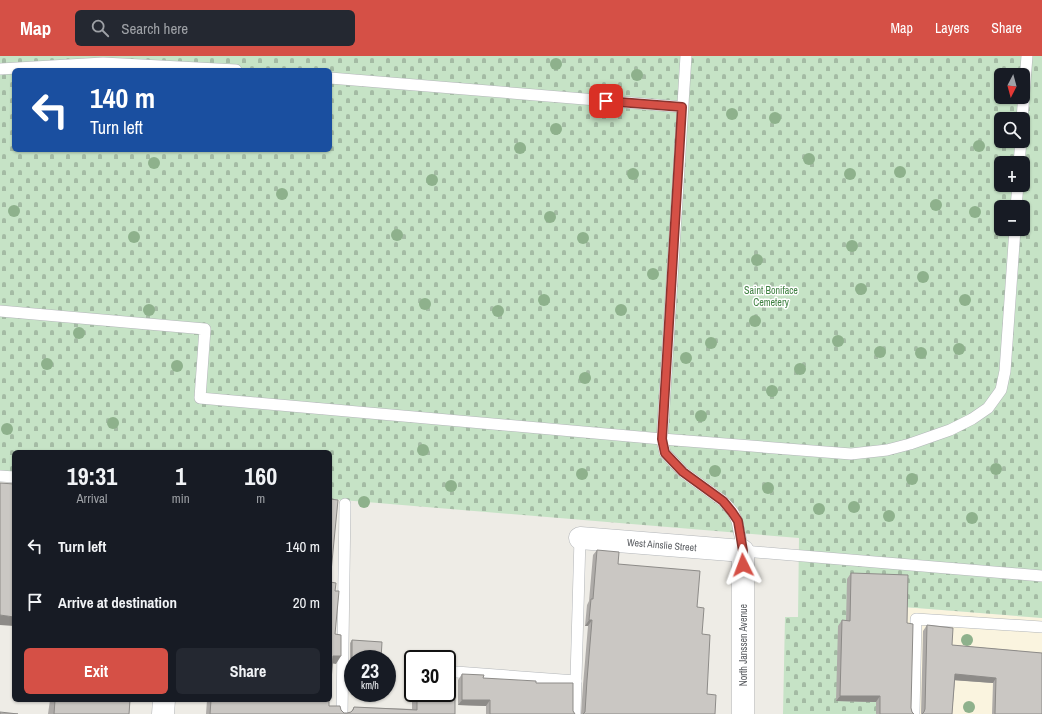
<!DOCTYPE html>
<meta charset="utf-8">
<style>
:root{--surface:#171b24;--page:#242831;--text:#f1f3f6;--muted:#9ea1a6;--accent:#d55046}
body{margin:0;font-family:"Archivo Narrow",sans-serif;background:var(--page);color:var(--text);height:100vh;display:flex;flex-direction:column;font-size:15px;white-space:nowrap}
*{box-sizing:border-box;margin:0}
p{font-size:13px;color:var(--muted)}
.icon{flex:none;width:22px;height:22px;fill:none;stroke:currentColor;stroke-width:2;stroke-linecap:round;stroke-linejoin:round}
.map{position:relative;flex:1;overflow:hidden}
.drawer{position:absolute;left:12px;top:394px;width:320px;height:252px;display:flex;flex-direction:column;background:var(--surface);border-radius:6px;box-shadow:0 1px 3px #0004}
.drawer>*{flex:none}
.hud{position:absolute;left:12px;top:12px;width:320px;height:84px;border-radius:6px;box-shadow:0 1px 3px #0004;background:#1a4fa0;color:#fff;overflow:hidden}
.needle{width:26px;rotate:186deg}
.tools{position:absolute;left:994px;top:12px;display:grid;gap:8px}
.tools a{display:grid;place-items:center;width:36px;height:36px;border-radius:6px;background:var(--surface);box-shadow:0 1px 3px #0004;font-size:20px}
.speed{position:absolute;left:344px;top:594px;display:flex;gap:8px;font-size:20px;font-weight:700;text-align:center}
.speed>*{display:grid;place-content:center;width:52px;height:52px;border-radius:50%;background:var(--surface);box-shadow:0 1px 3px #0004;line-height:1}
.speed small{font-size:10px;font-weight:400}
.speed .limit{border:2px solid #111;border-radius:6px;background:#fff;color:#111}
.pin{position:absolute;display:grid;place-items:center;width:34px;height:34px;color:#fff;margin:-17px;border-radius:8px;box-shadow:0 2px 6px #0006}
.me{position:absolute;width:44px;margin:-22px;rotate:357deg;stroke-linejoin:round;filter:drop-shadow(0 0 3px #0008)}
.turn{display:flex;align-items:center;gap:14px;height:84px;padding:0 12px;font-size:18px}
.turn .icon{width:52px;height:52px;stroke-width:2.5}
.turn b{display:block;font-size:28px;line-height:34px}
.eta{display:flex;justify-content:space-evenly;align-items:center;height:68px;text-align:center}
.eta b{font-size:24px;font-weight:700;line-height:28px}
.primary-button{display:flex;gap:8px;margin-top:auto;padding:8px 12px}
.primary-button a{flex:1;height:46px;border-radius:6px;background:var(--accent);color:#fff;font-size:16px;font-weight:700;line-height:46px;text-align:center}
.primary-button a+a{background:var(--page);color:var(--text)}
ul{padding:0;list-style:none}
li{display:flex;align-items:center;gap:12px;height:56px;padding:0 12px}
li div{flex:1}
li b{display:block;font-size:15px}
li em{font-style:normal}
header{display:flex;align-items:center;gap:24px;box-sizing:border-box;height:56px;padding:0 20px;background:var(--accent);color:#fff}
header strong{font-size:19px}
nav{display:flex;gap:22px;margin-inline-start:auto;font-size:14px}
.search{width:280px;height:36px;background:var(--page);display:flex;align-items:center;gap:10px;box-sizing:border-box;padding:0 14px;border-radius:6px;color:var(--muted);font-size:15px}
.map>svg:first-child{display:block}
.commercial{fill:#faf4df}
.cemetery{fill:url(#cemetery-stones);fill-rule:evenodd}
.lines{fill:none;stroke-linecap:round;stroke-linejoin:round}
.lane-casing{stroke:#b3b6b9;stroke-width:12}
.street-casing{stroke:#b3b6b9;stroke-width:23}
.lane{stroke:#fff;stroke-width:11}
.street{stroke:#fff;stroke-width:22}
.tree{fill:#8eb18c}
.wall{fill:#aeaba8}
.shaded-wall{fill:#8d8b88}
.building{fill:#cac7c3;stroke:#8d8b88}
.route-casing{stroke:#8a342e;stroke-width:10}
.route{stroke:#d55046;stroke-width:7}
.labels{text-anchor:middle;stroke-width:3;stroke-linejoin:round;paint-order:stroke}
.park-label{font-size:10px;fill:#408143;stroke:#fff}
.street-label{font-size:10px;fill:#5e6165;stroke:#fff}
</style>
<header>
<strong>Map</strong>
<div class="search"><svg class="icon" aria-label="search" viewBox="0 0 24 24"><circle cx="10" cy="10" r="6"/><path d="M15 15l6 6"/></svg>Search here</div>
<nav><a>Map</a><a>Layers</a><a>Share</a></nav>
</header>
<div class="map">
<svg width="1042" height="658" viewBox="0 0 1042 658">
<defs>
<pattern id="cemetery-stones" width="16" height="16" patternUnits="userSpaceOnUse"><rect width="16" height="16" fill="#c6e3c6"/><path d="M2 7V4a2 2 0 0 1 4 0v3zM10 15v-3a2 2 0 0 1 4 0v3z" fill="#a4bba4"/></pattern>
</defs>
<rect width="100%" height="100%" fill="#eeece6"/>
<path class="commercial" d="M903,551L1042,562V658H902Z"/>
<path class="cemetery" d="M0,0H1042V562L904,551L902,658H783L785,561H798L799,482L330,443V396H14V416L0,415ZM14,14H330V94H14ZM1001,19H1023V41H1001ZM1001,63H1023V85H1001ZM1001,107H1023V129H1001ZM1001,151H1023V173H1001Z"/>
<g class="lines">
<g class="lane-casing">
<g id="lane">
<path d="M686,0L662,383L665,397L683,416L723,445L733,456L737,465L743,495L1042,520"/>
<path d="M0,13L103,7L236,14"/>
<path d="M330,22L682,51"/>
<path d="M1022,63L1027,0"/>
<path d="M1019,107L1021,85"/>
<path d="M1016,151L1018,129"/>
<path d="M0,255L205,273L200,342L662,383L851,398L887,394L910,388L950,374L972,363L988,352L1001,334L1005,315L1015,173"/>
<path d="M0,420L14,421"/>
<path d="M456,616L576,625"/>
<path d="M342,658L345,448"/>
<path d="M575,658L580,482"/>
<path d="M914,658L916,563L1042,571"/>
</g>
</g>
<g class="street-casing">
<g id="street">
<path id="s1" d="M580,482L743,495V658"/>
<path d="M163,658L164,644"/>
</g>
</g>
<use href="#lane" class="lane"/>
<use href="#street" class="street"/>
</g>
<g class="tree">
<circle cx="556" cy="8" r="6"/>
<circle cx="637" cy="19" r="6"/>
<circle cx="732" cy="58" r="6"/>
<circle cx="775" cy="62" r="6"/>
<circle cx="556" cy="73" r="6"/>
<circle cx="979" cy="90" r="6"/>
<circle cx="520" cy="92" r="6"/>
<circle cx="809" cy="103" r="6"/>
<circle cx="154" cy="107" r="6"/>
<circle cx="900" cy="116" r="6"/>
<circle cx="633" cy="118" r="6"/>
<circle cx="850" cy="118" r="6"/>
<circle cx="432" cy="124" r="6"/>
<circle cx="282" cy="138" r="6"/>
<circle cx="936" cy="149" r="6"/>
<circle cx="14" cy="155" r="6"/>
<circle cx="975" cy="156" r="6"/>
<circle cx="550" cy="161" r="6"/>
<circle cx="397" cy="179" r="6"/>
<circle cx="134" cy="181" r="6"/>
<circle cx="583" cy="182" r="6"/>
<circle cx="852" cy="190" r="6"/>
<circle cx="757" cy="204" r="6"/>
<circle cx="653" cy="218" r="6"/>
<circle cx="923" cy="221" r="6"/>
<circle cx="861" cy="233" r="6"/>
<circle cx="544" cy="244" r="6"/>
<circle cx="965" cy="244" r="6"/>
<circle cx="425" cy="248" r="6"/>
<circle cx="149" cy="254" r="6"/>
<circle cx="621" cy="254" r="6"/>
<circle cx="498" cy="255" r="6"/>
<circle cx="755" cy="265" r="6"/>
<circle cx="79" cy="277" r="6"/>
<circle cx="838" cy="285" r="6"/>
<circle cx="711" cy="287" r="6"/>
<circle cx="959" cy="293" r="6"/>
<circle cx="880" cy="296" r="6"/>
<circle cx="921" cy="297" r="6"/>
<circle cx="686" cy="302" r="6"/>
<circle cx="47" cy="308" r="6"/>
<circle cx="177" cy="310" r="6"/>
<circle cx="800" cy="313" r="6"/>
<circle cx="585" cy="322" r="6"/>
<circle cx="772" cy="335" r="6"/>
<circle cx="701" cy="360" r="6"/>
<circle cx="113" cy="367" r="6"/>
<circle cx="7" cy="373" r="6"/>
<circle cx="423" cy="394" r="6"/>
<circle cx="996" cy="413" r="6"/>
<circle cx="715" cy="415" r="6"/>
<circle cx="582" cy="418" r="6"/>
<circle cx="912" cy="423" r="6"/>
<circle cx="451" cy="430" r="6"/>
<circle cx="768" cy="432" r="6"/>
<circle cx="364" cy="446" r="6"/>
<circle cx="854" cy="451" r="6"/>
<circle cx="819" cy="453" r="6"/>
<circle cx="889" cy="460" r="6"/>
<circle cx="972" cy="462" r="6"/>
<circle cx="967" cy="584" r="6"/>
<circle cx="969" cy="651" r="6"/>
</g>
<g class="wall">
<path d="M597,494L618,508L697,551L702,578L707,638L715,658H581L583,629L588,570H585L587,549L589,545L593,499Z"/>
<path d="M851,517L907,567L911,652L912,656L914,658H876V646L836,645L838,570L842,564L846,565L847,523Z"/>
<path d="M927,569L952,589L1042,597V658H992L993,627L955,624L952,658H921L923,575Z"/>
<path d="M352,584L353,608H350V587Z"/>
<path d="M462,618L483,622L536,627L573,655L575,658H486V650L458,649V624Z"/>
<path d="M413,636V637H447L455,658H206L207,644H329V650L341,654L344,657H350L354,651L412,653V638Z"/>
<path d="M50,644H130L129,658H48Z"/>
</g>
<g class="shaded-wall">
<path d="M0,559L14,561V570L0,569Z"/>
<path d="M589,564H592L588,570H585Z"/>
<path d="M333,600H341L336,608L330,607Z"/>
<path d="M352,605H353V608H350Z"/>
<path d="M955,618L996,622L993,627L951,624Z"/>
<path d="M840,640H880L876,646L836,645Z"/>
<path d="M462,644H490L486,650L458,649Z"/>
</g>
<g class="building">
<path d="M0,427L14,428V561L0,559Z"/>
<path d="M330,443L338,444L330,526L336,527L335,535H339L335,578L341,579V600H333L330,637Z"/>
<path d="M597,494L619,496L618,508L700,515L697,551L704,552L702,578L710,579L707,638L716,639L715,658H583L585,656L587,624L592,564H589L591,543H593Z"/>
<path d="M851,517L908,519L907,567L913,568L911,652L912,656L914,658H880V640H840L842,564L850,565Z"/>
<path d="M927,569L953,572L952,589L1042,597V658H995L996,622L955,618L952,658H922L924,656L925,653Z"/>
<path d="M352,584L382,586L381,603H353V605H352Z"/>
<path d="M462,618L484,619L483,622L536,625V627H573V655L575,658H490V644H462Z"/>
<path d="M447,631H455V658H210L211,644H329V650H340L341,654L344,657H347L351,656L353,654L354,651L417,654V637H447Z"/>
<path d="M55,644H130L129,658H54Z"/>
<path d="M0,656L18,658H0Z"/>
</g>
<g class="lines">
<g class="route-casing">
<path id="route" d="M606,45L682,51L662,383L665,397L683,416L723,445L732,456L738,465L743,495V509"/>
</g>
<use href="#route" class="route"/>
</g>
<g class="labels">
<g class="park-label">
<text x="771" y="238">Saint Boniface<tspan x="771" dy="12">Cemetery</tspan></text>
</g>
<g class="street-label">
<text dy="4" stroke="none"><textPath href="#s1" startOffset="82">West Ainslie Street</textPath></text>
<text transform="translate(743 589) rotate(-90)" y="4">North Janssen Avenue</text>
</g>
</g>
</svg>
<div class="tools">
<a><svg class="needle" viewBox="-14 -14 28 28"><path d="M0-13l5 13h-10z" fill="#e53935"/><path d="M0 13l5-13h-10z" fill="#9ea1a6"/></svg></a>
<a><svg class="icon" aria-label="search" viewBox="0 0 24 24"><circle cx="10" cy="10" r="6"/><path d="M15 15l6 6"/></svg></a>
<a>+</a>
<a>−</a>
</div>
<div class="speed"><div>23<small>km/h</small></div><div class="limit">30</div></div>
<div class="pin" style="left:606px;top:45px;background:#d93025"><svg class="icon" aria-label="arrive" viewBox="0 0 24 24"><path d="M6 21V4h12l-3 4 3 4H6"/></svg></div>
<svg class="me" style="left:743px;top:509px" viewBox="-20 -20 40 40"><path d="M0-17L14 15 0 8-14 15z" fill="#d55046" stroke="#fff" stroke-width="4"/></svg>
<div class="hud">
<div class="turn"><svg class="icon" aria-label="left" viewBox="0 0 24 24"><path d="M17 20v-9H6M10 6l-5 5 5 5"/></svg><div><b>140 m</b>Turn left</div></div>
</div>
<section class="drawer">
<div class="eta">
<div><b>19:31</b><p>Arrival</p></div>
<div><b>1</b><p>min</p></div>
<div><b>160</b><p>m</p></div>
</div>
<ul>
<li><svg class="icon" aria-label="left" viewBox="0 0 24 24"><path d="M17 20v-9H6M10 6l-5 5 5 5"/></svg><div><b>Turn left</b></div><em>140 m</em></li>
<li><svg class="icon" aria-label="arrive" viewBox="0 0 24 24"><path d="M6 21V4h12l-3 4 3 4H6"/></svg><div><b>Arrive at destination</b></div><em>20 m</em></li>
</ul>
<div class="primary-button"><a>Exit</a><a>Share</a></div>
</section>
</div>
